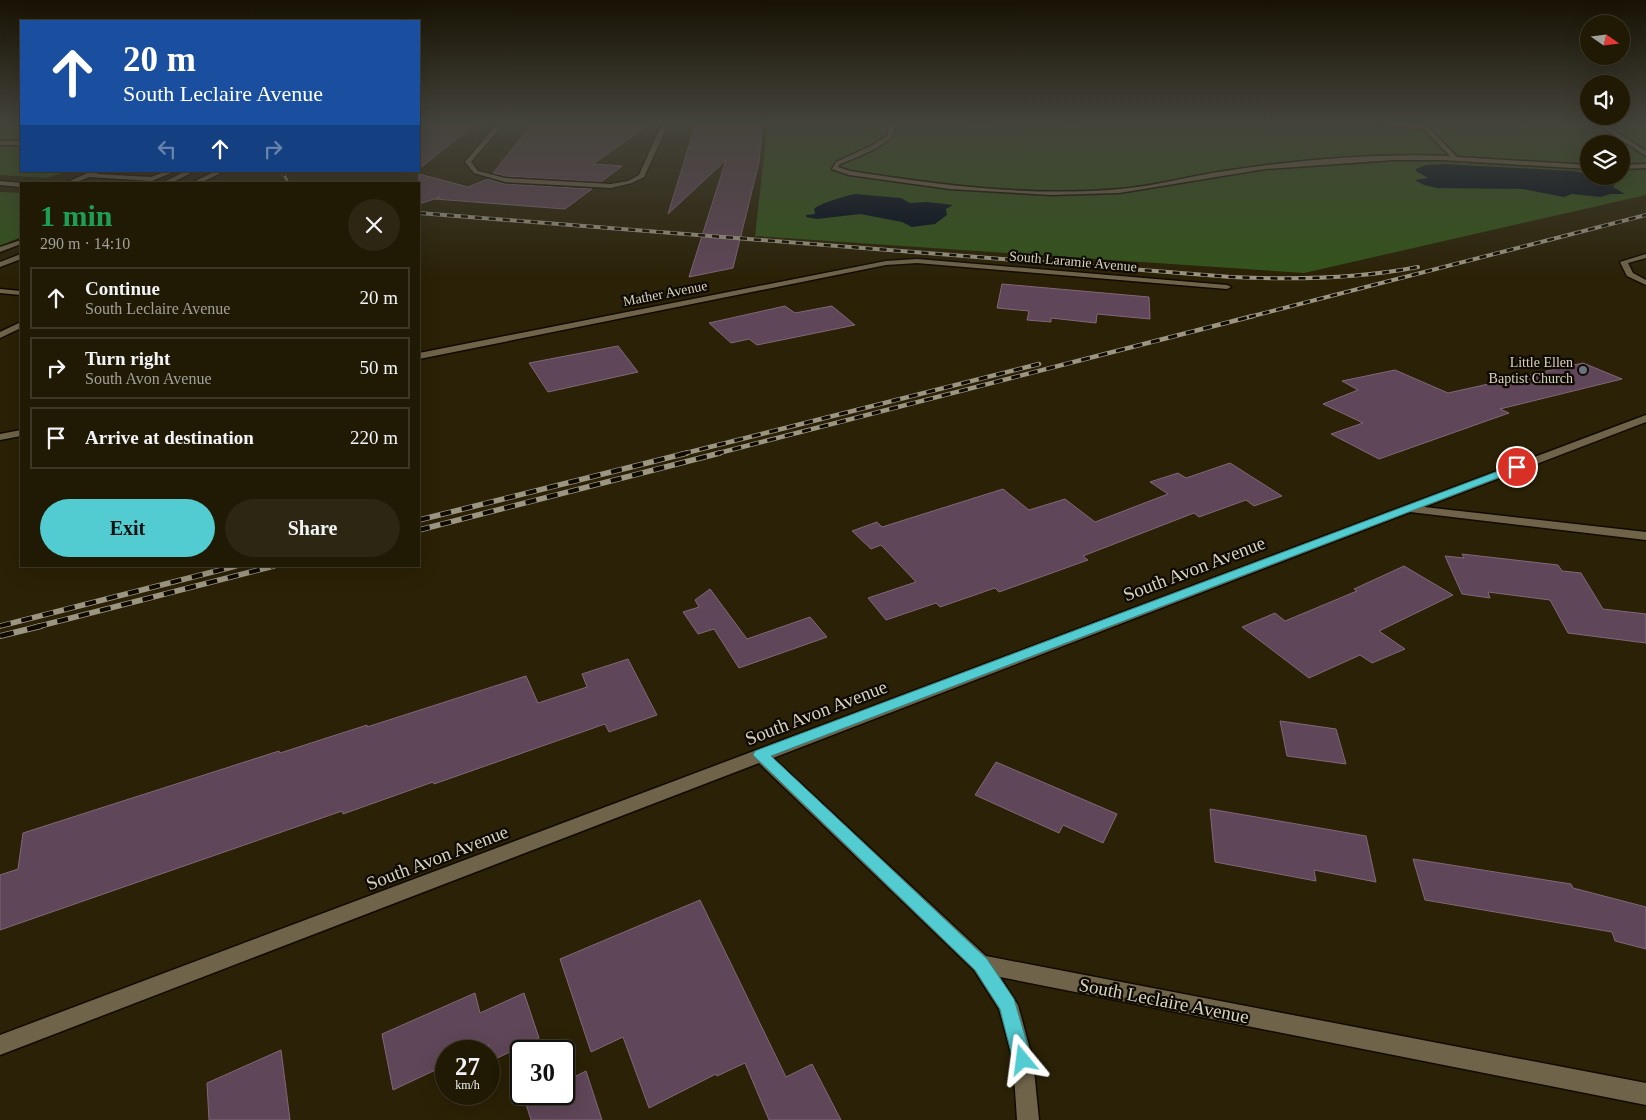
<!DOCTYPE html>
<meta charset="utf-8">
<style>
:root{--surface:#201904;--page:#2d2613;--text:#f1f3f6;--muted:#a2a09a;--line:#3d3826;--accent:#52ccd0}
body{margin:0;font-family:"Times New Roman",serif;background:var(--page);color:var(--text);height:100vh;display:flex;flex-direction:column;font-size:19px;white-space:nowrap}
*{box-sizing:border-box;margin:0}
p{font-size:16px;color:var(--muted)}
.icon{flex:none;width:28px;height:28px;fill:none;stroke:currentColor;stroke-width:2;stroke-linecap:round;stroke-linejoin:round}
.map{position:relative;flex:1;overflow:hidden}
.details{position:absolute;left:20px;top:182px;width:400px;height:385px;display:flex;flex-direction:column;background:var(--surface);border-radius:0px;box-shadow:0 5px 20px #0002,0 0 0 1px var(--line)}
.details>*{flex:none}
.banner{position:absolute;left:20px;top:20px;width:400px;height:152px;border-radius:0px;box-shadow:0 5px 20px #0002,0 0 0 1px var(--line);background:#1a4fa0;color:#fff;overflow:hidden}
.needle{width:32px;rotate:104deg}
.tools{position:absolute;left:1580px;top:15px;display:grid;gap:10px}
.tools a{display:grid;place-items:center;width:50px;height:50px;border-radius:50%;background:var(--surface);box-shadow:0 5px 20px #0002,0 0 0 1px var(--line);font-size:25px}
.speed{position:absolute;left:435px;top:1040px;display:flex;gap:10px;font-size:25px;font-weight:700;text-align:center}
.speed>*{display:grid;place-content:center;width:65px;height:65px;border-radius:50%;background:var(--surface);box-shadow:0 5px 20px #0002,0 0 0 1px var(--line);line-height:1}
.speed small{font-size:12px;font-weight:400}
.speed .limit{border:2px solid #111;border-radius:8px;background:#fff;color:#111}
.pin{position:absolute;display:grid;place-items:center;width:42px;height:42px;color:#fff;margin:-21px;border:2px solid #fff;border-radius:50%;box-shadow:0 1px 5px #0007}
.me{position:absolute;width:55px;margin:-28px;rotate:344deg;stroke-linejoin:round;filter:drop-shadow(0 0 4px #0008)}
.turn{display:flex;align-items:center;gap:18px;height:105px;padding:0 20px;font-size:22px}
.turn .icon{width:65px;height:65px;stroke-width:2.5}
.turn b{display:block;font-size:35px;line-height:42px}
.lanes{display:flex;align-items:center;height:48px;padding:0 20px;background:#0003;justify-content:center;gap:25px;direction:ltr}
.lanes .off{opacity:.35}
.round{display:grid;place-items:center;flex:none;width:52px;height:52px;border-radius:26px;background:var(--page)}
.overview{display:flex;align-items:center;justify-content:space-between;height:85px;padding:0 20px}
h1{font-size:30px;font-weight:800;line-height:38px;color:#1e9e55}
.cta{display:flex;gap:10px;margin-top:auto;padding:10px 20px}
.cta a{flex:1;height:58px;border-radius:30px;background:var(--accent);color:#111;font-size:20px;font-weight:800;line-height:58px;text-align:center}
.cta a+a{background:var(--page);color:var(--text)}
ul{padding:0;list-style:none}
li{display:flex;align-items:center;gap:15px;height:62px;margin:0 10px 8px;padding:0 10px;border:2px solid var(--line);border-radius:0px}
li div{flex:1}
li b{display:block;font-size:19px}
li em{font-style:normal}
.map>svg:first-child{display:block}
.green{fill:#33541a;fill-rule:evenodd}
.water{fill:#000c1e}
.building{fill:#5f4658;stroke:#816779}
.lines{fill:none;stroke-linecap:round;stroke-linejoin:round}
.minor-casing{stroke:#130a00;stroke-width:3}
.minor{fill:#6f6449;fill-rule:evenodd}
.rail-far4-casing{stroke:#9c9581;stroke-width:2.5}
.rail-far3-casing{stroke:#9c9581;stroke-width:4}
.rail-far2-casing{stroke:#9c9581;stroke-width:4.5}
.rail-far1-casing{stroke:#9c9581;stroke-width:5.5}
.rail-casing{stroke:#9c9581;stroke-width:6}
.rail-far4{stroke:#0f0b03;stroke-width:2;stroke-dasharray:5.5;stroke-linecap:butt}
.rail-far3{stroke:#0f0b03;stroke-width:2.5;stroke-dasharray:7;stroke-linecap:butt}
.rail-far2{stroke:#0f0b03;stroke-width:3;stroke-dasharray:9;stroke-linecap:butt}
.rail-far1{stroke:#0f0b03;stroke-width:4;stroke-dasharray:11;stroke-linecap:butt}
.rail{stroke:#0f0b03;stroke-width:4.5;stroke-dasharray:14;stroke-linecap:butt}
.route{fill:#52ccd0;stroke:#358587}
.worship-dot{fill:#6b7280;stroke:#0f0b03;stroke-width:2}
.labels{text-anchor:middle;stroke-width:4.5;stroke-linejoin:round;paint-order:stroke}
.far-street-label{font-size:14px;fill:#d9d3c4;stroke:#0f0b03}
.far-poi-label{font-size:14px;fill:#d9d3c4;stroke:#0f0b03;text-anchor:end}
.near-street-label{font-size:19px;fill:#d9d3c4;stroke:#0f0b03}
</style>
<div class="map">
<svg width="1646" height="1120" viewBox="0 0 1646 1120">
<rect width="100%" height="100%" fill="#2a2106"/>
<g class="green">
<path d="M0,122H21V171H67L47,178L0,175Z"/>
<path d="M768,122H1646V195L1304,273L755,236ZM1589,144H1621V176H1589Z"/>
<path d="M0,192L21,193V237L0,246Z"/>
</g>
<g class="water">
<path d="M1444,164L1573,171L1589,174V176L1606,177L1616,181L1613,187L1625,194H1610L1601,197L1572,194L1564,197L1523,189L1437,188L1424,185L1415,180L1428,178L1416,171V169L1426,165Z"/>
<path d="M855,194L901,198L910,203L927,202L953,205L946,209L947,215L935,224L912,227L902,222L860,214L817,219L806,217V215L815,214L814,209C820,203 846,196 855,194Z"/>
</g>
<g class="building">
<path d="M419,122H429L474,125L419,169Z"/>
<path d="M534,122H631L630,124H650L593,164L622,166L601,182L505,176L493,173Z"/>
<path d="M767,122L762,127L759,162L733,268L689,277L726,160L668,214L696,123Z"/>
<path d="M419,174L468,187L488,179L505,184L592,189L565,209L435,199L440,197L419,204Z"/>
<path d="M1002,284L1149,297L1150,319L1097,314L1096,323L1051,318V322L1027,320L1029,311L997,308Z"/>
<path d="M785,306L795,313L832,306L855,325L757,345L749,339L731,343L709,323Z"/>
<path d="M618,346L638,372L548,392L529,363Z"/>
<path d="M1583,363L1622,379L1500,409L1509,413L1379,459L1331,434L1363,423L1323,404L1358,390L1342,381L1395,370L1448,393Z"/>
<path d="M1230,463L1282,496L1254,506L1246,500L1199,517L1194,513L1083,556L1088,560L999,592L995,588L940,607L936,603L886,620L868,598L916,582L881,545L871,549L852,531L877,522L882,527L1003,489L1029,510L1065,499L1095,522L1168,494L1150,482L1178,473L1186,478Z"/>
<path d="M1462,554L1558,565L1562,571L1581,573L1603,609L1646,614V643L1568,633L1550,600L1488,592L1490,598L1462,594L1445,556L1464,558Z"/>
<path d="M1404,566L1453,595L1379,631L1405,649L1372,663L1360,655L1309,678L1242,627L1275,613L1285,621L1357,591L1354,589Z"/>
<path d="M710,589L747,639L810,617L827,637L739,668L714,629L698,634L683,612L699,607L695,600Z"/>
<path d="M628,659L657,715L609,732L605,724L434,784L433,782L343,814L342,811L0,930V875L18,869L23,833L279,751L280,753L367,725V727L526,676L538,703L587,687L582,674Z"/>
<path d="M1280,721L1336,729L1346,764L1287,756Z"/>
<path d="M996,762L1117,814L1103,843L1063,825L1059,833L975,795Z"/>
<path d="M1210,809L1366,836L1376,882L1314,870L1316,881L1215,862Z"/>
<path d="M1413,859L1571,884L1573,888L1646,907V949L1615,941L1612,932L1425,900Z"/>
<path d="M700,900L786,1077L812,1064L841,1120H769L745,1063L717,1076L716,1074L649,1108L623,1037L591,1052L560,959Z"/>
<path d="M475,993L480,1013L524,993L539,1038L489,1062V1045L476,1051H446V1065L393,1090L382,1034Z"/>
<path d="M281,1050L290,1120H209L207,1083Z"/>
<path d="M586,1071L602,1120H531L525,1101L540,1094H564V1082Z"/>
</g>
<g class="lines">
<g class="minor-casing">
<g id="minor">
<path d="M499,122H505L471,162L478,171L505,178L611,184L628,181L639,175L663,122H669L644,177L632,183L611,188L505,182L474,173L465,162Z"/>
<path d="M888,122H894C894,126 895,130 893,134C888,146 852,159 840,164L838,167L850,171C939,185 1030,197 1120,189C1156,186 1190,176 1225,171C1298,160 1376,153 1450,156L1422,128L1340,122L1419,124L1417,122H1423L1457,157L1589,165V169L1442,160H1393L1265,169L1119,193L1051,195L950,189L849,175L832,169L836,162L873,145L888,135Z"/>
<path d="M955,122H1089L1037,127Z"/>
<path d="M1594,122H1601L1646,151V156Z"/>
<rect x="0" y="141" width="21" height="4"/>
<path d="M1646,164V168L1621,169V165Z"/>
<path d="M92,171H99L97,174L151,177L167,171H176L152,181L89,177L72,184H63Z"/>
<path d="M186,171H195L169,184L162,183Z"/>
<path d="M216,171H225L198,184H189Z"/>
<path d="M0,181L21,183L23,184H21V187L0,185Z"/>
<path d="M21,240V244L0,252V247Z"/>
<path d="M21,254V259L0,267V262Z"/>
<path d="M1646,254V258L1628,263L1633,273L1646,280V285L1627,276L1620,262Z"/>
<path d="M917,259L1227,285L1231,287L1227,289L917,263L886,265L419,359V353L886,261Z"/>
<path d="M0,289L21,291V295L0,293Z"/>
<path d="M21,322V328L0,338V332Z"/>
<path d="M1646,415V422L1424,507L1646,532V540L1410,512L773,758L986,956L1646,1083V1105L1000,977L1018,1005L1033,1060L1039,1120H1017L1013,1060L999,1009L974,970L759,763L0,1055V1035Z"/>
<path d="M21,430V436L0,440V434Z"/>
</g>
</g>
<use href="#minor" class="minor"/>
<g class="rail-far4-casing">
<path id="rail-far4" d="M282,171L289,184"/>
</g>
<g class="rail-far3-casing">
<g id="rail-far3">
<path d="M419,213L1231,277C1294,280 1356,279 1418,267"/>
<path d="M1249,317L1646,215"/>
</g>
</g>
<g class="rail-far2-casing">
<g id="rail-far2">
<path d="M682,454L1039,364"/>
<path d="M715,454L1253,316"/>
</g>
</g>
<g class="rail-far1-casing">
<g id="rail-far1">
<path d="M419,520L687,453"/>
<path d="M419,530L720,453"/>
<path d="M0,626L236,566"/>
<path d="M36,627L274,566"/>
</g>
</g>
<g class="rail-casing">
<path id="rail" d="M0,636L41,626"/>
</g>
<use href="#rail-far4" class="rail-far4"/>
<use href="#rail-far3" class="rail-far3"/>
<use href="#rail-far2" class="rail-far2"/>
<use href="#rail-far1" class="rail-far1"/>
<use href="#rail" class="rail"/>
</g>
<linearGradient id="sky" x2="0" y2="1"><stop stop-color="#171203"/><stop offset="0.44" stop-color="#44433b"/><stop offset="1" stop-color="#44433b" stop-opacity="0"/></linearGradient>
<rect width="1646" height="279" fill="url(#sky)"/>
<path class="route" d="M1517,464L1521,465V469L771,756L987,959L1014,999L1032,1060L1030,1067L1023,1069L1016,1067L1013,1060L1000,1009L975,970L753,755L755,751Z"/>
<circle class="worship-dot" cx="1583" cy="370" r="5"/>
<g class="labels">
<g class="far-street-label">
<text transform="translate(1073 261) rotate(5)" y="5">South Laramie Avenue</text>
<text transform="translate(665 293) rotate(-11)" y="5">Mather Avenue</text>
</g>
<g class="far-poi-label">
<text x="1573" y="367">Little Ellen<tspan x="1573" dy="16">Baptist Church</tspan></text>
</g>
<g class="near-street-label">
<text transform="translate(1194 568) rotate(-21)" y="7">South Avon Avenue</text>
<text transform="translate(816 712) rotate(-21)" y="7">South Avon Avenue</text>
<text transform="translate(437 857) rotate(-21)" y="7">South Avon Avenue</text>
<text transform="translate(1164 1000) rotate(11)" y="7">South Leclaire Avenue</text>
</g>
</g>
</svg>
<div class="tools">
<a><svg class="needle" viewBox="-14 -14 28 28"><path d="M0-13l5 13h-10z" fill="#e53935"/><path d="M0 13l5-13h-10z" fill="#a2a09a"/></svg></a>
<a><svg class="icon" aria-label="sound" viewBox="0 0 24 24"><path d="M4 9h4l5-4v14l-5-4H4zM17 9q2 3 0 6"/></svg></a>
<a><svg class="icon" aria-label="layers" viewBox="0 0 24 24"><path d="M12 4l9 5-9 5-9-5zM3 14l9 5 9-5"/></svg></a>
</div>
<div class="speed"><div>27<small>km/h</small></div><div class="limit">30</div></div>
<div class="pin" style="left:1517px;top:467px;background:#d93025"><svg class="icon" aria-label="arrive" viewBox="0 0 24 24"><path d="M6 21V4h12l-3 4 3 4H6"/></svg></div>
<svg class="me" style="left:1023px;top:1060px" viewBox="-20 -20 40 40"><path d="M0-17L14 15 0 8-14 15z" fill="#52ccd0" stroke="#fff" stroke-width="4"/></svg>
<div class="banner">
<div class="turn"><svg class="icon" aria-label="ahead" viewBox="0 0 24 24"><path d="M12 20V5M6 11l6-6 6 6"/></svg><div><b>20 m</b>South Leclaire Avenue</div></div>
<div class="lanes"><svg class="icon off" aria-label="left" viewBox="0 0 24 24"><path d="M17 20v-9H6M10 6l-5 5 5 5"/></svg><svg class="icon" aria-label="ahead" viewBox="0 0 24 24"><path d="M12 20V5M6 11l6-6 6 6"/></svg><svg class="icon off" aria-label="right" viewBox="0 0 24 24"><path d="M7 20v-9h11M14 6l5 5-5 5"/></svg></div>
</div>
<section class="details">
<div class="overview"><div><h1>1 min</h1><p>290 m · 14:10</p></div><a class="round"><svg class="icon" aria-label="close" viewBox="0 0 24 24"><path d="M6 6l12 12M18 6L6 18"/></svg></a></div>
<ul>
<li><svg class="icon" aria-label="ahead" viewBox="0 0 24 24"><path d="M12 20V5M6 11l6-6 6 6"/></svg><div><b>Continue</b><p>South Leclaire Avenue</p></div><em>20 m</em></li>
<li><svg class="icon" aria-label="right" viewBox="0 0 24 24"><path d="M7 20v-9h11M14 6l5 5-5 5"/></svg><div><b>Turn right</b><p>South Avon Avenue</p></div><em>50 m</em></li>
<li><svg class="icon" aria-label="arrive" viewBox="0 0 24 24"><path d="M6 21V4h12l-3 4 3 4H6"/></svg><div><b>Arrive at destination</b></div><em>220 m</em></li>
</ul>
<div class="cta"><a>Exit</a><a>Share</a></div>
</section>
</div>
